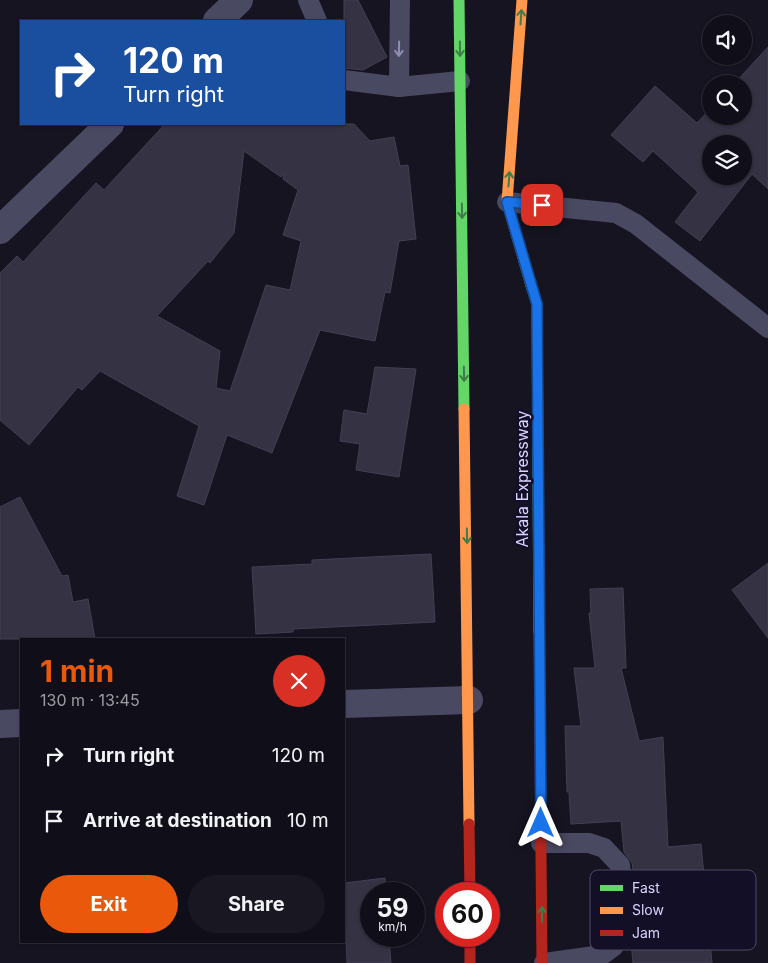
<!DOCTYPE html>
<meta charset="utf-8">
<style>
:root{--surface:#100f19;--page:#191822;--text:#f1f3f6;--muted:#9c9ca2;--line:#302f38;--accent:#ea580c}
body{margin:0;font-family:Inter,sans-serif;background:var(--page);color:var(--text);height:100vh;display:flex;flex-direction:column;font-size:19px;white-space:nowrap}
*{box-sizing:border-box;margin:0}
p{font-size:16px;color:var(--muted)}
.icon{flex:none;width:28px;height:28px;fill:none;stroke:currentColor;stroke-width:2;stroke-linecap:round;stroke-linejoin:round}
.map{position:relative;flex:1;overflow:hidden}
.details{position:absolute;left:20px;top:638px;width:325px;height:305px;display:flex;flex-direction:column;background:var(--surface);border-radius:0px;box-shadow:0 1px 4px #0004,0 0 0 1px var(--line)}
.details>*{flex:none}
.top-card{position:absolute;left:20px;top:20px;width:325px;height:105px;border-radius:0px;box-shadow:0 1px 4px #0004,0 0 0 1px var(--line);background:#1a4fa0;color:#fff;overflow:hidden}
.fabs{position:absolute;left:702px;top:15px;display:grid;gap:10px}
.fabs a{display:grid;place-items:center;width:50px;height:50px;border-radius:50%;background:var(--surface);box-shadow:0 1px 4px #0004,0 0 0 1px var(--line);font-size:25px}
.speed{position:absolute;left:360px;top:882px;display:flex;gap:10px;font-size:25px;font-weight:700;text-align:center}
.speed>*{display:grid;place-content:center;width:65px;height:65px;border-radius:50%;background:var(--surface);box-shadow:0 1px 4px #0004,0 0 0 1px var(--line);line-height:1}
.speed small{font-size:12px;font-weight:400}
.speed .limit{border:8px solid #d22;background:#fff;color:#111}
.pin{position:absolute;display:grid;place-items:center;width:42px;height:42px;color:#fff;margin:-21px;border-radius:10px;box-shadow:0 2px 8px #0006}
.me{position:absolute;width:55px;margin:-28px;rotate:0deg;stroke-linejoin:round;filter:drop-shadow(0 0 4px #0008)}
.turn{display:flex;align-items:center;gap:18px;height:105px;padding:0 20px;font-size:22px}
.turn .icon{width:65px;height:65px;stroke-width:2.5}
.turn b{display:block;font-size:35px;line-height:42px}
.round{display:grid;place-items:center;flex:none;width:52px;height:52px;border-radius:26px;background:var(--page)}
.headline{display:flex;align-items:center;justify-content:space-between;height:85px;padding:0 20px}
h1{font-size:30px;font-weight:700;line-height:38px;color:var(--accent)}
.action{display:flex;gap:10px;margin-top:auto;padding:10px 20px}
.action a{flex:1;height:58px;border-radius:30px;background:var(--accent);color:#fff;font-size:20px;font-weight:700;line-height:58px;text-align:center}
.action a+a{background:var(--page);color:var(--text)}
ul{padding:0;list-style:none}
li{display:flex;align-items:center;gap:15px;height:65px;padding:0 20px}
li div{flex:1}
li b{display:block;font-size:19px}
li em{font-style:normal}
.map>svg:first-child{display:block}
.building{fill:#343243;stroke:#433f54;fill-rule:evenodd}
.lines{fill:none;stroke-linecap:round;stroke-linejoin:round}
.lane{stroke:#4a4962;stroke-width:20}
.street{stroke:#4a4962;stroke-width:28}
.fast{stroke:#63d668;stroke-width:11}
.slow{stroke:#ff974d;stroke-width:11}
.jam{stroke:#b3261e;stroke-width:11}
.oneway{stroke:#3f7c4a}
.oneway2{stroke:#928eb0}
.route-casing{stroke:#114b97;stroke-width:12}
.route{stroke:#1a73e8;stroke-width:9}
.labels{text-anchor:middle;stroke-width:5;stroke-linejoin:round;paint-order:stroke}
.street-label{font-size:16px;fill:#d9d4ff;stroke:#130f26}
.key{fill:#130f26;stroke:#4e4a67;stroke-width:1}
.key-label{font-size:14px;fill:#d9d4ff}
</style>
<div class="map">
<svg width="768" height="963" viewBox="0 0 768 963">
<rect width="100%" height="100%" fill="#161421"/>
<g class="building">
<path d="M344,0H358L387,57L363,70L344,68Z"/>
<path d="M768,47V189L752,174L700,241L675,222L698,192L653,151L643,162L611,135L655,86L697,123L711,108V116H744V84H734ZM711,144H744V176H711Z"/>
<path d="M165,124H354L370,141L394,137L400,166L408,165L416,239L399,241L390,293L385,292L375,341L320,330L272,453L227,435L204,505L177,496L199,426L100,371L82,390L78,387L29,445L0,420V273L17,256L23,262L96,183L104,190ZM244,151L281,177L284,173L283,179L298,190L283,235L301,241L290,290L266,285L230,391L216,388L220,351L157,316L208,261L210,263L234,233Z"/>
<path d="M375,367L416,369L399,477L356,470L360,444L340,441L344,410L367,414Z"/>
<path d="M20,497L62,576L68,575L73,602L88,599L95,639H0V507Z"/>
<path d="M431,554L435,622L293,629V632L256,634L252,567L312,564V560Z"/>
<path d="M768,563V638L732,590Z"/>
<path d="M623,588L626,668H621L639,741L663,737L668,847L701,844L712,963H633L631,942L636,933L638,908L632,863L624,852L621,821L571,824L569,792H567L565,726H581L574,668H595L589,613H591L590,589Z"/>
<path d="M385,878L386,894H371V936H389L391,963H347L344,883Z"/>
</g>
<g class="lines">
<g class="lane">
<path d="M308,0L317,21"/>
<path d="M400,0L399,87L460,81"/>
<path d="M344,80L399,87"/>
<path d="M507,202L616,213L636,224L768,328"/>
<path d="M541,843H589L604,848L620,865L626,910L624,932L613,947L602,955L544,963"/>
</g>
<g class="street">
<path d="M217,21L239,0"/>
<path d="M0,230L110,124"/>
<path d="M344,704L469,700"/>
<path d="M0,724L21,723"/>
</g>
<g class="fast">
<path d="M459,0L464,409"/>
<path d="M531,285L537,304L539,633"/>
</g>
<g class="slow">
<path d="M522,0L507,202L531,285"/>
<path d="M464,409L469,824"/>
</g>
<g class="jam">
<path d="M539,633L542,963"/>
<path d="M469,824L470,894"/>
<path d="M470,936V963"/>
</g>
</g>
<defs><path id="oneway-shaft" d="M-6 0H5M1.5-3L5.5 0L1.5 3" fill="none" stroke-width="1.6" stroke-linecap="round" stroke-linejoin="round" transform="scale(1.25)"/></defs>
<g class="oneway">
<use href="#oneway-shaft" transform="translate(521 17) rotate(-86)"/>
<use href="#oneway-shaft" transform="translate(460 49) rotate(89)"/>
<use href="#oneway-shaft" transform="translate(509 179) rotate(-86)"/>
<use href="#oneway-shaft" transform="translate(462 211) rotate(89)"/>
<use href="#oneway-shaft" transform="translate(464 374) rotate(89)"/>
<use href="#oneway-shaft" transform="translate(467 536) rotate(89)"/>
<use href="#oneway-shaft" transform="translate(542 914) rotate(-90)"/>
</g>
<use class="oneway2" href="#oneway-shaft" transform="translate(399 49) rotate(91)"/>
<g class="lines">
<g class="route-casing">
<path id="route" d="M541,823L537,304L507,202L542,205"/>
</g>
<use href="#route" class="route"/>
</g>
<g class="labels">
<g class="street-label">
<text transform="translate(522 479) rotate(-90)" y="6">Akala Expressway</text>
</g>
</g>
<rect x="590" y="870" width="166" height="80" rx="8" class="key"/>
<rect x="600" y="885" width="23" height="6" fill="#63d668"/>
<rect x="600" y="907" width="23" height="7" fill="#ff974d"/>
<rect x="600" y="930" width="23" height="6" fill="#b3261e"/>
<g class="key-label">
<text x="632" y="893">Fast</text>
<text x="632" y="915">Slow</text>
<text x="632" y="938">Jam</text>
</g>
</svg>
<div class="fabs">
<a><svg class="icon" aria-label="sound" viewBox="0 0 24 24"><path d="M4 9h4l5-4v14l-5-4H4zM17 9q2 3 0 6"/></svg></a>
<a><svg class="icon" aria-label="search" viewBox="0 0 24 24"><circle cx="10" cy="10" r="6"/><path d="M15 15l6 6"/></svg></a>
<a><svg class="icon" aria-label="layers" viewBox="0 0 24 24"><path d="M12 4l9 5-9 5-9-5zM3 14l9 5 9-5"/></svg></a>
</div>
<div class="speed"><div>59<small>km/h</small></div><div class="limit">60</div></div>
<div class="pin" style="left:542px;top:205px;background:#d93025"><svg class="icon" aria-label="arrive" viewBox="0 0 24 24"><path d="M6 21V4h12l-3 4 3 4H6"/></svg></div>
<svg class="me" style="left:541px;top:823px" viewBox="-20 -20 40 40"><path d="M0-17L14 15 0 8-14 15z" fill="#1a73e8" stroke="#fff" stroke-width="4"/></svg>
<div class="top-card">
<div class="turn"><svg class="icon" aria-label="right" viewBox="0 0 24 24"><path d="M7 20v-9h11M14 6l5 5-5 5"/></svg><div><b>120 m</b>Turn right</div></div>
</div>
<section class="details">
<div class="headline"><div><h1>1 min</h1><p>130 m · 13:45</p></div><a class="round" style="background:#d93025;color:#fff"><svg class="icon" aria-label="close" viewBox="0 0 24 24"><path d="M6 6l12 12M18 6L6 18"/></svg></a></div>
<ul>
<li><svg class="icon" aria-label="right" viewBox="0 0 24 24"><path d="M7 20v-9h11M14 6l5 5-5 5"/></svg><div><b>Turn right</b></div><em>120 m</em></li>
<li><svg class="icon" aria-label="arrive" viewBox="0 0 24 24"><path d="M6 21V4h12l-3 4 3 4H6"/></svg><div><b>Arrive at destination</b></div><em>10 m</em></li>
</ul>
<div class="action"><a>Exit</a><a>Share</a></div>
</section>
</div>
